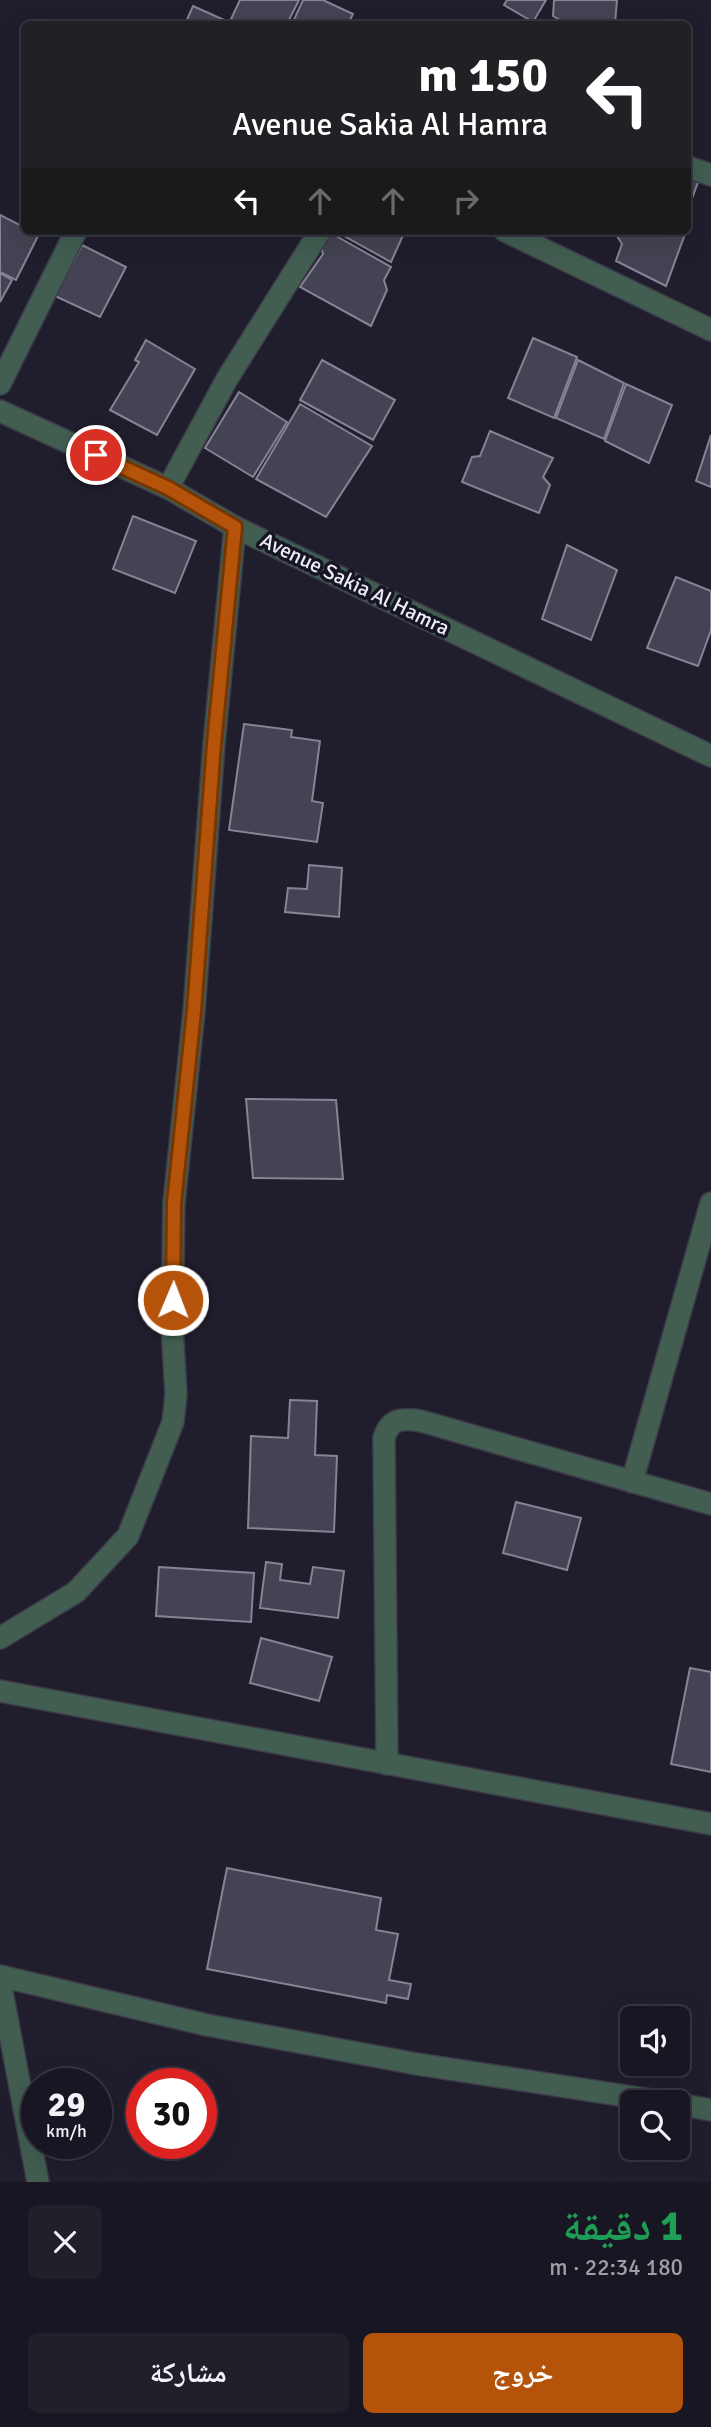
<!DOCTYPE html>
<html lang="ar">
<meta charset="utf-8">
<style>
:root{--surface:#181622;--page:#211f2a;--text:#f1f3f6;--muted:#9f9fa5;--line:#363540;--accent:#b45309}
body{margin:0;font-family:Signika,"Noto Naskh Arabic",sans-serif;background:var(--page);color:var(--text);direction:rtl;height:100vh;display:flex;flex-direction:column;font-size:26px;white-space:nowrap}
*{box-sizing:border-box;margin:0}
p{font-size:23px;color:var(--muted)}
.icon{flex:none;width:38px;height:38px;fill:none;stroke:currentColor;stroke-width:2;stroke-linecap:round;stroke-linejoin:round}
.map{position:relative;height:2182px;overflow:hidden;direction:ltr}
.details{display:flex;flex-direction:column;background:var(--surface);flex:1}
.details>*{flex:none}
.hud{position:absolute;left:21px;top:21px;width:670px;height:214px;border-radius:10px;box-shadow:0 7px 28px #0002,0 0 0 2px var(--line);direction:rtl;background:#202124;color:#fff;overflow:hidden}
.controls{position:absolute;left:620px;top:2006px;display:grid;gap:14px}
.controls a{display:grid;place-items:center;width:70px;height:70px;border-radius:10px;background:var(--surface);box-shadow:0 7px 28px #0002,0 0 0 2px var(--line);font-size:35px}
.speed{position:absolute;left:21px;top:2068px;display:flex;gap:14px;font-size:35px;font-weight:700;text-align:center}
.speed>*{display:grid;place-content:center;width:91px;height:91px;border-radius:50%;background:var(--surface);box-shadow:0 7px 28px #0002,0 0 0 2px var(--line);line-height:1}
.speed small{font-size:18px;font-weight:400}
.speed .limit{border:10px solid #d22;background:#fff;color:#111}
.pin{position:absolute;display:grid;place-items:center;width:60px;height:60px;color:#fff;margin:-30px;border:4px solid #fff;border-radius:50%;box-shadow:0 2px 7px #0007}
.me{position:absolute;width:77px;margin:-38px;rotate:1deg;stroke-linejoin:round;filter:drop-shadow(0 0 5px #0008)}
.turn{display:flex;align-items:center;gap:24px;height:147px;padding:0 28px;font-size:32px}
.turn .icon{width:91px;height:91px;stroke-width:2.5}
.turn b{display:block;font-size:49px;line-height:60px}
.lanes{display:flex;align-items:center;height:66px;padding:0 28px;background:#0003;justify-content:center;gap:35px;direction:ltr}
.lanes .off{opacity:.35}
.round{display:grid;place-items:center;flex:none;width:74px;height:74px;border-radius:10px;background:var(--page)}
.overview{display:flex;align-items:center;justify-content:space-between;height:119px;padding:0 28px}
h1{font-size:42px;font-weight:700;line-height:52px;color:#1e9e55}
.primary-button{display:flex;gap:14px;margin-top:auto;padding:14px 28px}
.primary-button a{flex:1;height:80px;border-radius:10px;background:var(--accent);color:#fff;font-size:28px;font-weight:700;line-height:80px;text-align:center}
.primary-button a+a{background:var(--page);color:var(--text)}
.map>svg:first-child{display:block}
.building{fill:#444353;stroke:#858396;stroke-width:2}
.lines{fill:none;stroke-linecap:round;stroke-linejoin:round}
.minor-casing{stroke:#3d3b49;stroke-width:24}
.minor{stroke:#415e51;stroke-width:21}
.route-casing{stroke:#753606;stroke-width:18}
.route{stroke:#b45309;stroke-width:12}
.labels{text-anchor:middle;stroke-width:7;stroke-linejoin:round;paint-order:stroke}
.street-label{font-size:21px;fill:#edecf6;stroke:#161523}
</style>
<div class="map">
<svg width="711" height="2182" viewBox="0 0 711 2182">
<rect width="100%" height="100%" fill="#201e2d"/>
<g class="building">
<path d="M240,0H299L287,24H242L231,19Z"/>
<path d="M303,0H323L353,14L348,24H292Z"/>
<path d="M507,0H546L533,22L504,5Z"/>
<path d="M554,0H617L615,24H567L553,16Z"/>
<path d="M193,6L233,24H185Z"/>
<path d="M688,171L700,177L688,209Z"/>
<path d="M0,215L24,227V231L39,234L16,280L0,272Z"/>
<path d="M335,231H405L391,262Z"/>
<path d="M619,231H679L685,234L666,286L616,261L622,244L617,236Z"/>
<path d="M329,232L391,267L384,280L387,290L371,326L300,287L323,254L321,246Z"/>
<path d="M82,245L126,267L100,317L55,296Z"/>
<path d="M0,273L12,280L0,302Z"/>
<path d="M533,338L577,357L554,418L508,398Z"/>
<path d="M146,340L195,369L157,435L110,410L139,362L135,360Z"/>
<path d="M322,360L395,400L373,440L300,400Z"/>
<path d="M578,360L624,383L604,439L556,418Z"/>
<path d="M626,384L672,405L649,463L605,441Z"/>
<path d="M239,392L287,422L253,477L205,448Z"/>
<path d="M300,404L372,446L326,517L256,479Z"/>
<path d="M490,431L553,458L543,477L550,485L539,513L462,482L472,457L480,456Z"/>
<path d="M711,435V487L696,481Z"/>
<path d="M133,516L196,541L175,593L113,569Z"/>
<path d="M567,545L617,570L591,640L542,619Z"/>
<path d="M676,577L711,591V630L698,666L647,648Z"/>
<path d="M244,724L292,730L291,737L320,741L312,801L323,803L317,842L229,830Z"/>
<path d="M309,865L342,868L339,917L285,912L288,888L307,889Z"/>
<path d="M246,1099L336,1100L343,1179L253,1178Z"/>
<path d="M290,1400L317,1401L315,1455L337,1456L334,1532L248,1528L251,1436L288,1438Z"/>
<path d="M516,1502L581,1518L567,1570L503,1553Z"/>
<path d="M266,1562L282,1564L280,1580L310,1584L313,1567L344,1571L338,1618L260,1608Z"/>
<path d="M159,1567L254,1573L251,1622L156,1616Z"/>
<path d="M261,1638L332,1657L319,1701L250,1683Z"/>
<path d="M690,1668L711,1672V1772L671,1764Z"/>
<path d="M227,1868L381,1898L376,1930L398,1934L389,1980L411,1984L408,1999L387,1995L386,2003L207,1969Z"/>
</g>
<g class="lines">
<g class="minor-casing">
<g id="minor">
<path d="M688,167L711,175"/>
<path d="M505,231L711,330"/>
<path d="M0,384L76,231"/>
<path d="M0,411L168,488L235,527L711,756"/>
<path d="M168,488L227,379L320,231"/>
<path d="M632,1482L711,1203"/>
<path d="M0,1638L76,1592L128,1536L173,1422L176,1395L172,1325L174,1203L194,1011L214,744L235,527"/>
<path d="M0,1691L711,1824"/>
<path d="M387,1764L384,1438C390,1418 402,1418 421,1421L711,1504"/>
<path d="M0,1976L207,2025L417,2064L665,2102"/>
<path d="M0,1981L38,2182"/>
<path d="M677,2104L711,2110"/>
</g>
</g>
<use href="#minor" class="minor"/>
</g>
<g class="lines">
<g class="route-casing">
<path id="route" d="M96,455L168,488L235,527L214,744L194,1011L174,1203L173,1300"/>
</g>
<use href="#route" class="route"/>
</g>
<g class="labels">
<g class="street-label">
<text transform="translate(355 584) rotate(26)" y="7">Avenue Sakia Al Hamra</text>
</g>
</g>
</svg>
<div class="controls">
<a><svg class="icon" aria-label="sound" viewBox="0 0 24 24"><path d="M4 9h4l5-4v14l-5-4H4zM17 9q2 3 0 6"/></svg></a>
<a><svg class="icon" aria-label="search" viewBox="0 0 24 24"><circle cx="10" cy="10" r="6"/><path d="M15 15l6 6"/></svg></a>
</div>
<div class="speed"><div>29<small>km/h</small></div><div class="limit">30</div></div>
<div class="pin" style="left:96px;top:455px;background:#d93025"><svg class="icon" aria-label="arrive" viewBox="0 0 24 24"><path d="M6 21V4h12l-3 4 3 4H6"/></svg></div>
<svg class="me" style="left:173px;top:1300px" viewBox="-20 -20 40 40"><circle r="17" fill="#b45309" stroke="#fff" stroke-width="3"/><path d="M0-11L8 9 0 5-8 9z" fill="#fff"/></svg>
<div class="hud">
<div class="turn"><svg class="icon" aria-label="left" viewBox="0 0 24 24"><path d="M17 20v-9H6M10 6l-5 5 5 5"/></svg><div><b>150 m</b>Avenue Sakia Al Hamra</div></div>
<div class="lanes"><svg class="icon" aria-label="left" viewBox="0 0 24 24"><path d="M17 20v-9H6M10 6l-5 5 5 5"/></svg><svg class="icon off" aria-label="ahead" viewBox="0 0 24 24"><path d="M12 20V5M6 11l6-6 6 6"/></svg><svg class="icon off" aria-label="ahead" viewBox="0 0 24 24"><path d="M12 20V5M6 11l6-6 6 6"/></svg><svg class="icon off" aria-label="right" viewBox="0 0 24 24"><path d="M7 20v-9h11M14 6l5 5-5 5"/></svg></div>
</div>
</div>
<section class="details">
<div class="overview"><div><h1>1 دقيقة</h1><p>180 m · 22:34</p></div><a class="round"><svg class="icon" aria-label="close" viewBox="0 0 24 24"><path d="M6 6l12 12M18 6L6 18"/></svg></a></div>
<div class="primary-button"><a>خروج</a><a>مشاركة</a></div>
</section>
